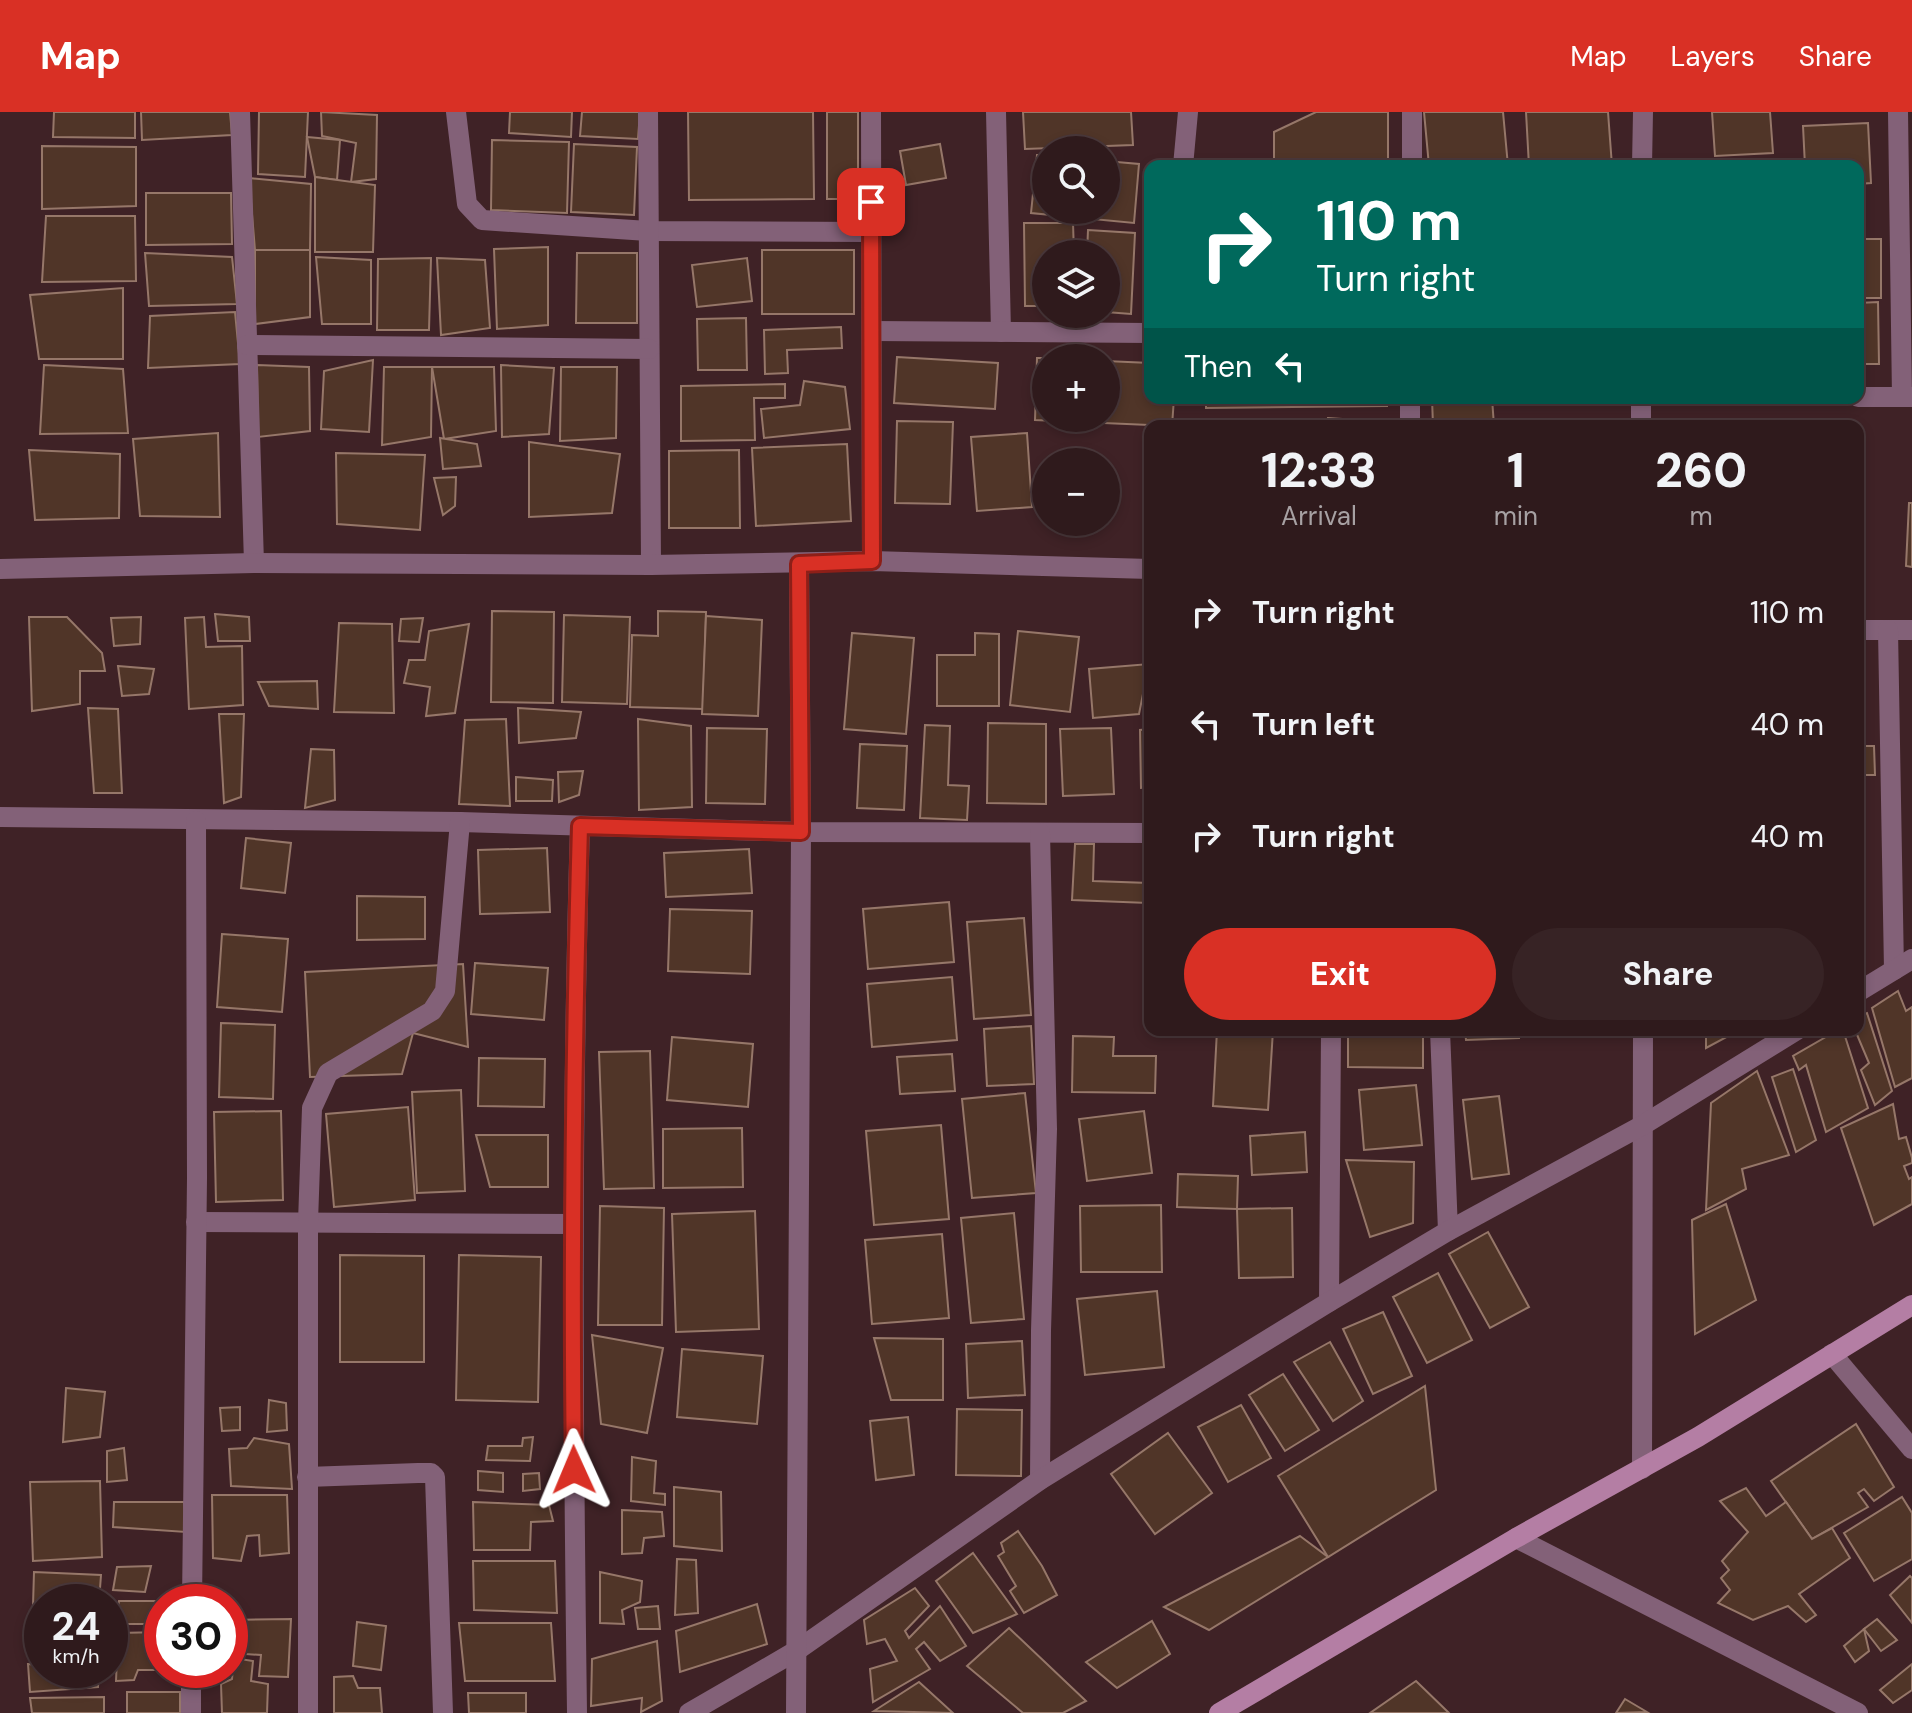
<!DOCTYPE html>
<meta charset="utf-8">
<style>
:root{--surface:#2f1a1c;--page:#372325;--text:#f1f3f6;--muted:#a7a1a3;--line:#4a383b;--accent:#d93025}
body{margin:0;font-family:"DM Sans",sans-serif;background:var(--page);color:var(--text);height:100vh;display:flex;flex-direction:column;font-size:30px;white-space:nowrap}
*{box-sizing:border-box;margin:0}
p{font-size:26px;color:var(--muted)}
.icon{flex:none;width:44px;height:44px;fill:none;stroke:currentColor;stroke-width:2;stroke-linecap:round;stroke-linejoin:round}
.map{position:relative;flex:1;overflow:hidden}
.drawer{position:absolute;left:1144px;top:308px;width:720px;height:616px;display:flex;flex-direction:column;background:var(--surface);border-radius:16px;box-shadow:0 4px 12px #0003,0 0 0 2px var(--line)}
.drawer>*{flex:none}
.banner{position:absolute;left:1144px;top:48px;width:720px;height:244px;border-radius:16px;box-shadow:0 4px 12px #0003,0 0 0 2px var(--line);background:#00695c;color:#fff;overflow:hidden}
.controls{position:absolute;left:1032px;top:24px;display:grid;gap:16px}
.controls a{display:grid;place-items:center;width:88px;height:88px;border-radius:50%;background:var(--surface);box-shadow:0 4px 12px #0003,0 0 0 2px var(--line);font-size:40px}
.speed{position:absolute;left:24px;top:1472px;display:flex;gap:16px;font-size:40px;font-weight:700;text-align:center}
.speed>*{display:grid;place-content:center;width:104px;height:104px;border-radius:50%;background:var(--surface);box-shadow:0 4px 12px #0003,0 0 0 2px var(--line);line-height:1}
.speed small{font-size:20px;font-weight:400}
.speed .limit{border:12px solid #d22;background:#fff;color:#111}
.pin{position:absolute;display:grid;place-items:center;width:68px;height:68px;color:#fff;margin:-34px;border-radius:16px;box-shadow:0 4px 12px #0006}
.me{position:absolute;width:88px;margin:-44px;rotate:359deg;stroke-linejoin:round;filter:drop-shadow(0 0 6px #0008)}
.turn{display:flex;align-items:center;gap:28px;height:168px;padding:0 40px;font-size:36px}
.turn .icon{width:104px;height:104px;stroke-width:2.5}
.turn b{display:block;font-size:56px;line-height:68px}
.then{display:flex;align-items:center;height:76px;padding:0 40px;background:#0003;gap:16px;font-size:30px}
.eta{display:flex;justify-content:space-evenly;align-items:center;height:136px;text-align:center}
.eta b{font-size:48px;font-weight:800;line-height:56px}
.cta{display:flex;gap:16px;margin-top:auto;padding:16px 40px}
.cta a{flex:1;height:92px;border-radius:48px;background:var(--accent);color:#fff;font-size:32px;font-weight:800;line-height:92px;text-align:center}
.cta a+a{background:var(--page);color:var(--text)}
ul{padding:0;list-style:none}
li{display:flex;align-items:center;gap:24px;height:112px;padding:0 40px}
li div{flex:1}
li b{display:block;font-size:30px}
li em{font-style:normal}
header{display:flex;align-items:center;gap:48px;box-sizing:border-box;height:112px;padding:0 40px;background:var(--accent);color:#fff}
header strong{font-size:38px}
nav{display:flex;gap:44px;margin-inline-start:auto;font-size:28px}
.map>svg:first-child{display:block}
.building{fill:#503528;stroke:#967769;stroke-width:2}
.lines{fill:none;stroke-linecap:round;stroke-linejoin:round}
.street{stroke:#836178;stroke-width:20}
.secondary{stroke:#b47ea4;stroke-width:20}
.route-casing{stroke:#8d1f18;stroke-width:20}
.route{stroke:#d93025;stroke-width:14}
</style>
<header>
<strong>Map</strong>
<nav><a>Map</a><a>Layers</a><a>Share</a></nav>
</header>
<div class="map">
<svg width="1912" height="1601" viewBox="0 0 1912 1601">
<rect width="100%" height="100%" fill="#3f2226"/>
<g class="building">
<path d="M54,0H135V26L53,25Z"/>
<path d="M141,0H230L232,23L142,28Z"/>
<path d="M259,0H308L305,65L258,62Z"/>
<path d="M321,0L377,3L376,67L351,70L356,31L322,24Z"/>
<path d="M510,0H572L571,25L509,21Z"/>
<path d="M582,0H640L638,27L580,24Z"/>
<path d="M688,0H813L814,87L689,88Z"/>
<rect x="827" y="0" width="31" height="87"/>
<path d="M1023,0H1131L1133,33L1025,37Z"/>
<path d="M1316,0H1388V54H1274V20Z"/>
<path d="M1424,0H1503L1508,54H1429Z"/>
<path d="M1526,0H1608L1612,54H1529Z"/>
<path d="M1712,0H1770L1773,41L1715,44Z"/>
<path d="M1868,11L1871,71L1858,72V54H1805L1803,14Z"/>
<path d="M307,25L340,28L337,68L315,65Z"/>
<path d="M492,28L569,30L567,101L491,98Z"/>
<path d="M574,32L637,35L634,103L571,100Z"/>
<path d="M940,32L946,66L906,73L900,39Z"/>
<path d="M42,34L136,35V94L42,97Z"/>
<path d="M1037,43H1046V98H1106V49L1139,52L1134,111L1031,101Z"/>
<path d="M315,65L375,73L373,140H315Z"/>
<path d="M249,66L311,72L310,138H255Z"/>
<path d="M146,81H231L232,132L146,133Z"/>
<path d="M46,104H135L136,169L42,170Z"/>
<path d="M1024,111H1073L1074,142H1046V194H1025Z"/>
<path d="M1088,118L1135,121L1131,202L1106,200V142H1087Z"/>
<rect x="1858" y="127" width="23" height="59"/>
<path d="M548,135V213L497,217L494,137Z"/>
<path d="M255,138H310V205L255,212Z"/>
<rect x="762" y="138" width="92" height="64"/>
<path d="M145,141L232,145L237,192L149,194Z"/>
<path d="M577,141H637V211H576Z"/>
<path d="M316,145L371,148V212H322Z"/>
<path d="M431,146L429,218H377L378,147Z"/>
<path d="M437,146L485,148L490,216L441,223Z"/>
<path d="M747,146L752,189L697,195L692,153Z"/>
<path d="M123,176V247H39L30,183Z"/>
<path d="M1878,190L1879,252H1858V191Z"/>
<path d="M235,200L240,252L148,256L150,204Z"/>
<path d="M746,206L747,258H698L697,207Z"/>
<path d="M841,215L842,236L787,238L788,261L765,262L764,218Z"/>
<path d="M897,245L998,251L995,297L894,291Z"/>
<path d="M1037,246H1046V306H1106V249L1150,251V286H1174L1172,314L1035,308Z"/>
<path d="M373,248L369,320L321,317L324,259Z"/>
<path d="M44,253L123,257L128,321L40,322Z"/>
<path d="M257,253L309,255L310,319L258,325Z"/>
<path d="M501,253L554,256L549,322L502,325Z"/>
<path d="M384,255H432L431,325L382,333Z"/>
<path d="M432,255H494L496,319L444,327Z"/>
<path d="M561,255H617L616,326L560,329Z"/>
<path d="M804,269L845,275L850,317L764,326L761,297L800,293Z"/>
<path d="M785,272V286H754L755,328L681,329V274Z"/>
<path d="M1206,286H1387V294L1206,296Z"/>
<path d="M1432,286H1492L1494,314H1433Z"/>
<path d="M1328,306L1384,310L1383,314H1327Z"/>
<path d="M897,309L953,310L950,392L895,391Z"/>
<path d="M218,321L220,405L140,404L133,327Z"/>
<path d="M1027,321L1032,395L977,399L971,325Z"/>
<path d="M440,326L477,332L481,354L443,357Z"/>
<path d="M529,330L620,342L612,401L529,405Z"/>
<path d="M847,332L851,409L756,414L752,336Z"/>
<path d="M29,338L120,342L119,406L35,408Z"/>
<path d="M739,338L740,416H669V339Z"/>
<path d="M336,341L425,343L420,418L337,412Z"/>
<path d="M456,365L455,394L443,403L434,366Z"/>
<path d="M1909,391H1912V455L1906,454Z"/>
<path d="M492,499L554,500L553,591L491,590Z"/>
<path d="M658,499L706,500L703,597L630,595L632,523L658,524Z"/>
<path d="M215,502L249,505L250,529H218Z"/>
<path d="M564,503L630,505L627,592L562,590Z"/>
<path d="M706,504L762,508L758,604L702,602Z"/>
<path d="M29,505H67L102,541L105,559H80V592L32,599Z"/>
<path d="M141,505L140,532L114,534L111,506Z"/>
<path d="M204,505L206,535L242,534L243,593L189,597L185,506Z"/>
<path d="M423,506L419,530L399,529L401,507Z"/>
<path d="M339,511L392,512L394,601L334,600Z"/>
<path d="M469,512L455,601L426,604L430,575L404,571L409,548H425L429,519Z"/>
<path d="M1018,519L1079,525L1070,600L1010,593Z"/>
<path d="M852,521L914,526L906,622L844,617Z"/>
<path d="M975,521L999,522V594H937V543H975Z"/>
<path d="M1149,552L1139,602L1093,606L1089,557Z"/>
<path d="M118,554L154,557L149,582L122,584Z"/>
<path d="M317,569L318,597L269,594L258,570Z"/>
<path d="M88,596L118,597L122,681H94Z"/>
<path d="M518,596L581,600L576,626L519,631Z"/>
<path d="M219,602H244L241,685L224,691Z"/>
<path d="M506,607L510,694L459,692L465,608Z"/>
<path d="M638,607L691,614L692,695L639,698Z"/>
<path d="M988,611L1046,612V692L987,691Z"/>
<path d="M925,613L950,614L948,673L969,674L967,708L920,706Z"/>
<path d="M707,616L767,617L765,692L706,691Z"/>
<path d="M1111,616L1114,682L1063,684L1060,617Z"/>
<path d="M1150,617V675L1141,676L1140,618Z"/>
<path d="M860,632L907,634L904,698L857,696Z"/>
<path d="M1858,634H1874L1875,663H1858Z"/>
<path d="M311,637L334,638L335,688L305,696Z"/>
<path d="M583,659L579,683L559,690L558,660Z"/>
<path d="M516,665L553,668L552,689H516Z"/>
<path d="M246,726L291,731L285,781L241,776Z"/>
<path d="M1075,732H1094L1093,769L1149,771L1148,791L1072,788Z"/>
<path d="M547,736L550,800L480,802L478,738Z"/>
<path d="M749,737L752,781L666,785L664,741Z"/>
<path d="M357,784L425,785V827L357,828Z"/>
<path d="M949,790L954,850L868,857L863,797Z"/>
<path d="M670,797L752,799L750,862L668,859Z"/>
<path d="M1024,806L1031,903L974,907L967,810Z"/>
<path d="M222,822L288,827L282,900L217,895Z"/>
<path d="M475,851L548,856L544,908L471,902Z"/>
<path d="M463,852L468,935L413,921L402,962L310,965L305,860Z"/>
<path d="M952,865L957,928L872,935L867,872Z"/>
<path d="M1898,879L1906,899L1912,895V966L1895,975L1872,896Z"/>
<path d="M1867,901L1892,979L1875,993L1861,958L1869,951L1855,918H1858V905Z"/>
<path d="M221,911L275,913L273,987L219,985Z"/>
<path d="M1031,914L1034,972L987,974L984,917Z"/>
<path d="M1217,918H1273L1268,998L1213,994Z"/>
<path d="M1348,918H1400V922H1423V956L1348,955Z"/>
<path d="M1465,918H1519V926L1466,928Z"/>
<path d="M1706,918H1736V920L1706,936Z"/>
<path d="M1838,918H1843L1868,996L1826,1020L1806,953L1799,958L1793,944Z"/>
<path d="M1073,924L1114,925L1113,944H1156L1155,981L1072,980Z"/>
<path d="M672,925L753,932L748,995L667,988Z"/>
<path d="M650,939L654,1076L604,1077L599,940Z"/>
<path d="M952,942L955,979L900,982L897,945Z"/>
<path d="M479,946L545,947L544,995L478,994Z"/>
<path d="M1793,957L1816,1028L1796,1040L1772,965Z"/>
<path d="M1757,959L1789,1043L1742,1057L1746,1077L1706,1098L1711,991Z"/>
<path d="M1416,973L1422,1033L1364,1038L1359,978Z"/>
<path d="M461,978L465,1079L417,1081L412,980Z"/>
<path d="M1025,981L1036,1081L972,1086L962,987Z"/>
<path d="M1499,984L1509,1062L1472,1067L1463,988Z"/>
<path d="M1893,992L1899,1027L1906,1025L1912,1046V1051L1904,1054L1909,1067L1912,1065V1092L1874,1113L1841,1016Z"/>
<path d="M408,995L415,1088L334,1095L326,1002Z"/>
<path d="M281,999L283,1088L216,1090L214,1000Z"/>
<path d="M1144,999L1152,1061L1087,1069L1079,1007Z"/>
<path d="M941,1013L949,1107L874,1113L866,1019Z"/>
<path d="M742,1016L743,1075L663,1076V1017Z"/>
<path d="M1305,1020L1307,1060L1252,1063L1250,1024Z"/>
<path d="M476,1023H548V1075H490Z"/>
<path d="M1346,1048L1414,1050L1413,1111L1370,1125Z"/>
<path d="M1178,1062L1238,1064L1237,1097L1177,1095Z"/>
<path d="M1726,1092L1756,1188L1695,1222L1692,1108Z"/>
<path d="M1161,1093L1162,1160H1081L1080,1094Z"/>
<path d="M600,1094L664,1096L662,1213H598Z"/>
<path d="M1292,1096L1293,1165L1239,1166L1237,1097Z"/>
<path d="M755,1099L759,1217L676,1220L672,1102Z"/>
<path d="M1014,1101L1024,1207L971,1211L961,1106Z"/>
<path d="M1488,1120L1529,1195L1490,1216L1449,1142Z"/>
<path d="M942,1122L949,1206L872,1212L865,1128Z"/>
<path d="M340,1143L424,1144V1250H340Z"/>
<path d="M459,1143L541,1145L538,1290L456,1288Z"/>
<path d="M1438,1161L1472,1228L1427,1251L1393,1185Z"/>
<path d="M1157,1179L1164,1255L1085,1263L1077,1187Z"/>
<path d="M1383,1200L1412,1264L1373,1282L1343,1217Z"/>
<path d="M592,1223L663,1236L647,1321L601,1312Z"/>
<path d="M874,1226L943,1227V1288H891Z"/>
<path d="M1022,1229L1025,1283L968,1286L966,1232Z"/>
<path d="M1330,1230L1363,1289L1333,1309L1294,1250Z"/>
<path d="M682,1237L763,1244L757,1312L677,1305Z"/>
<path d="M1283,1262L1319,1318L1285,1339L1249,1283Z"/>
<path d="M1425,1274L1436,1378L1328,1445L1278,1364Z"/>
<path d="M66,1276L105,1280L100,1325L63,1330Z"/>
<path d="M269,1288L286,1291L287,1318L267,1320Z"/>
<path d="M1241,1293L1271,1346L1228,1370L1198,1315Z"/>
<path d="M240,1295V1318L222,1319L220,1296Z"/>
<path d="M957,1297L1022,1298L1021,1364L956,1363Z"/>
<path d="M908,1305L914,1363L876,1368L870,1309Z"/>
<path d="M1856,1312L1894,1375L1874,1389L1864,1377L1858,1381L1868,1395L1812,1427L1771,1369Z"/>
<path d="M1168,1321L1212,1381L1155,1422L1111,1362Z"/>
<path d="M533,1325L530,1349L486,1348L488,1334H522L523,1326Z"/>
<path d="M254,1326L289,1332L292,1377L231,1374L229,1337L247,1336Z"/>
<path d="M124,1336L127,1368L107,1370V1339Z"/>
<path d="M632,1345L656,1349L654,1381L665,1382V1393L631,1389Z"/>
<path d="M478,1359L503,1361V1380L478,1378Z"/>
<path d="M539,1361L540,1377L523,1379V1362Z"/>
<path d="M100,1369L102,1445L33,1449L30,1370Z"/>
<path d="M674,1375L721,1380L722,1439L674,1434Z"/>
<path d="M1746,1376L1766,1404L1786,1390L1812,1427L1832,1416L1850,1446L1799,1482L1816,1503L1806,1510L1788,1494L1753,1508L1718,1491L1730,1478L1721,1466L1729,1458L1722,1449L1748,1420L1720,1389Z"/>
<path d="M212,1383H287L289,1441L260,1444L259,1423L247,1424L241,1449L213,1446Z"/>
<path d="M1902,1385L1912,1401V1447L1874,1469L1844,1421Z"/>
<path d="M114,1390H184L186,1420L113,1415Z"/>
<path d="M473,1390L549,1393L553,1409L531,1410L530,1438H474Z"/>
<path d="M622,1398L662,1400L664,1424L644,1426L642,1441L622,1442Z"/>
<path d="M1018,1419L1042,1454L1057,1483L1024,1501L1010,1479L1016,1474L998,1444L1004,1440L1001,1431Z"/>
<path d="M1300,1424L1328,1445L1209,1518L1164,1495Z"/>
<path d="M973,1441L1017,1502L973,1521L936,1469Z"/>
<path d="M677,1447L696,1448L698,1501L675,1503Z"/>
<path d="M473,1449H555L557,1501L474,1498Z"/>
<path d="M151,1454L145,1480L113,1478L117,1455Z"/>
<path d="M34,1460L101,1463L99,1490H42V1527H32Z"/>
<path d="M600,1460L642,1469L640,1490L622,1498L624,1512L600,1511Z"/>
<path d="M1910,1464L1912,1466V1511L1890,1483Z"/>
<path d="M915,1476L929,1494L905,1519L909,1526L940,1494L966,1534L940,1549L924,1530L916,1537L930,1557L873,1590L870,1557L897,1549L885,1527L867,1532L864,1508Z"/>
<path d="M119,1489H183L162,1490V1512H115Z"/>
<path d="M757,1492L767,1532L680,1560L676,1519Z"/>
<path d="M658,1494L660,1517H638L635,1496Z"/>
<path d="M291,1507L288,1565L259,1564L261,1543L231,1541L230,1547V1508Z"/>
<path d="M1877,1507L1897,1528L1881,1539L1864,1517Z"/>
<path d="M1152,1509L1170,1542L1117,1576L1086,1550Z"/>
<path d="M357,1510L386,1514L381,1558L353,1554Z"/>
<path d="M459,1511H551L555,1569H465Z"/>
<path d="M1009,1516L1086,1589L1063,1601H1023L967,1554Z"/>
<path d="M1864,1517L1869,1539L1855,1550L1844,1534Z"/>
<path d="M162,1520V1558H138L134,1568L116,1569L118,1521Z"/>
<path d="M657,1529L662,1589L641,1600L642,1586L591,1594L592,1547Z"/>
<path d="M234,1546L253,1549L251,1569L268,1572L267,1601H222L221,1572L232,1567Z"/>
<path d="M28,1552L42,1553V1558H99L98,1575L30,1580Z"/>
<path d="M1912,1552V1578L1893,1591L1880,1578Z"/>
<path d="M353,1564L358,1576H380L382,1601H334V1565Z"/>
<path d="M1416,1569L1449,1601H1370Z"/>
<path d="M919,1570L953,1601L874,1599Z"/>
<rect x="127" y="1580" width="53" height="21"/>
<path d="M468,1581H526V1601H469Z"/>
<path d="M104,1585V1601H32L30,1586Z"/>
<path d="M1625,1587L1647,1600L1616,1601Z"/>
</g>
<g class="lines">
<g class="street">
<path d="M240,0L254,451"/>
<path d="M456,0L467,92L482,108L648,119L871,120"/>
<path d="M648,0L651,453"/>
<path d="M871,0L872,449"/>
<path d="M996,0L1001,220"/>
<path d="M1898,0L1902,285"/>
<path d="M1183,54L1188,0"/>
<path d="M1412,54V0"/>
<path d="M1642,54L1643,0"/>
<path d="M872,219L1150,221"/>
<path d="M247,233L649,237"/>
<path d="M1858,285H1912"/>
<path d="M1410,314V286"/>
<path d="M1641,314V286"/>
<path d="M0,457L254,451L651,453L872,449L1150,457"/>
<path d="M1858,518H1912"/>
<path d="M1888,518L1894,858"/>
<path d="M0,705L460,710L801,720L1150,721"/>
<path d="M1040,721L1047,1017L1041,1219L1040,1368"/>
<path d="M1858,880L1912,847"/>
<path d="M1440,918L1448,1119"/>
<path d="M196,1110L573,1112"/>
<path d="M1329,1190L1331,918"/>
<path d="M1832,1242L1912,1337"/>
<path d="M1642,1357L1643,918"/>
<path d="M307,1365L418,1361H431L435,1365L443,1601"/>
<path d="M1516,1426L1858,1601"/>
<path d="M192,1490L197,1066L196,709"/>
<path d="M191,1601V1558"/>
<path d="M308,1601V1110L312,996L328,961L432,899L445,879L460,710"/>
<path d="M577,1601C573,1305 571,1010 580,714"/>
<path d="M689,1601L796,1539L1040,1368L1329,1190L1448,1119L1643,1013L1797,918"/>
<path d="M796,1601L801,720L799,452"/>
</g>
<path class="secondary" d="M1219,1601L1516,1426L1698,1325L1912,1193"/>
</g>
<g class="lines">
<g class="route-casing">
<path id="route" d="M574,1358C571,1143 574,929 580,714L801,720L799,452L872,449L871,90"/>
</g>
<use href="#route" class="route"/>
</g>
</svg>
<div class="controls">
<a><svg class="icon" aria-label="search" viewBox="0 0 24 24"><circle cx="10" cy="10" r="6"/><path d="M15 15l6 6"/></svg></a>
<a><svg class="icon" aria-label="layers" viewBox="0 0 24 24"><path d="M12 4l9 5-9 5-9-5zM3 14l9 5 9-5"/></svg></a>
<a>+</a>
<a>−</a>
</div>
<div class="speed"><div>24<small>km/h</small></div><div class="limit">30</div></div>
<div class="pin" style="left:871px;top:90px;background:#d93025"><svg class="icon" aria-label="arrive" viewBox="0 0 24 24"><path d="M6 21V4h12l-3 4 3 4H6"/></svg></div>
<svg class="me" style="left:574px;top:1358px" viewBox="-20 -20 40 40"><path d="M0-17L14 15 0 8-14 15z" fill="#d93025" stroke="#fff" stroke-width="4"/></svg>
<div class="banner">
<div class="turn"><svg class="icon" aria-label="right" viewBox="0 0 24 24"><path d="M7 20v-9h11M14 6l5 5-5 5"/></svg><div><b>110 m</b>Turn right</div></div>
<div class="then">Then<svg class="icon" aria-label="left" viewBox="0 0 24 24"><path d="M17 20v-9H6M10 6l-5 5 5 5"/></svg></div>
</div>
<section class="drawer">
<div class="eta">
<div><b>12:33</b><p>Arrival</p></div>
<div><b>1</b><p>min</p></div>
<div><b>260</b><p>m</p></div>
</div>
<ul>
<li><svg class="icon" aria-label="right" viewBox="0 0 24 24"><path d="M7 20v-9h11M14 6l5 5-5 5"/></svg><div><b>Turn right</b></div><em>110 m</em></li>
<li><svg class="icon" aria-label="left" viewBox="0 0 24 24"><path d="M17 20v-9H6M10 6l-5 5 5 5"/></svg><div><b>Turn left</b></div><em>40 m</em></li>
<li><svg class="icon" aria-label="right" viewBox="0 0 24 24"><path d="M7 20v-9h11M14 6l5 5-5 5"/></svg><div><b>Turn right</b></div><em>40 m</em></li>
</ul>
<div class="cta"><a>Exit</a><a>Share</a></div>
</section>
</div>
